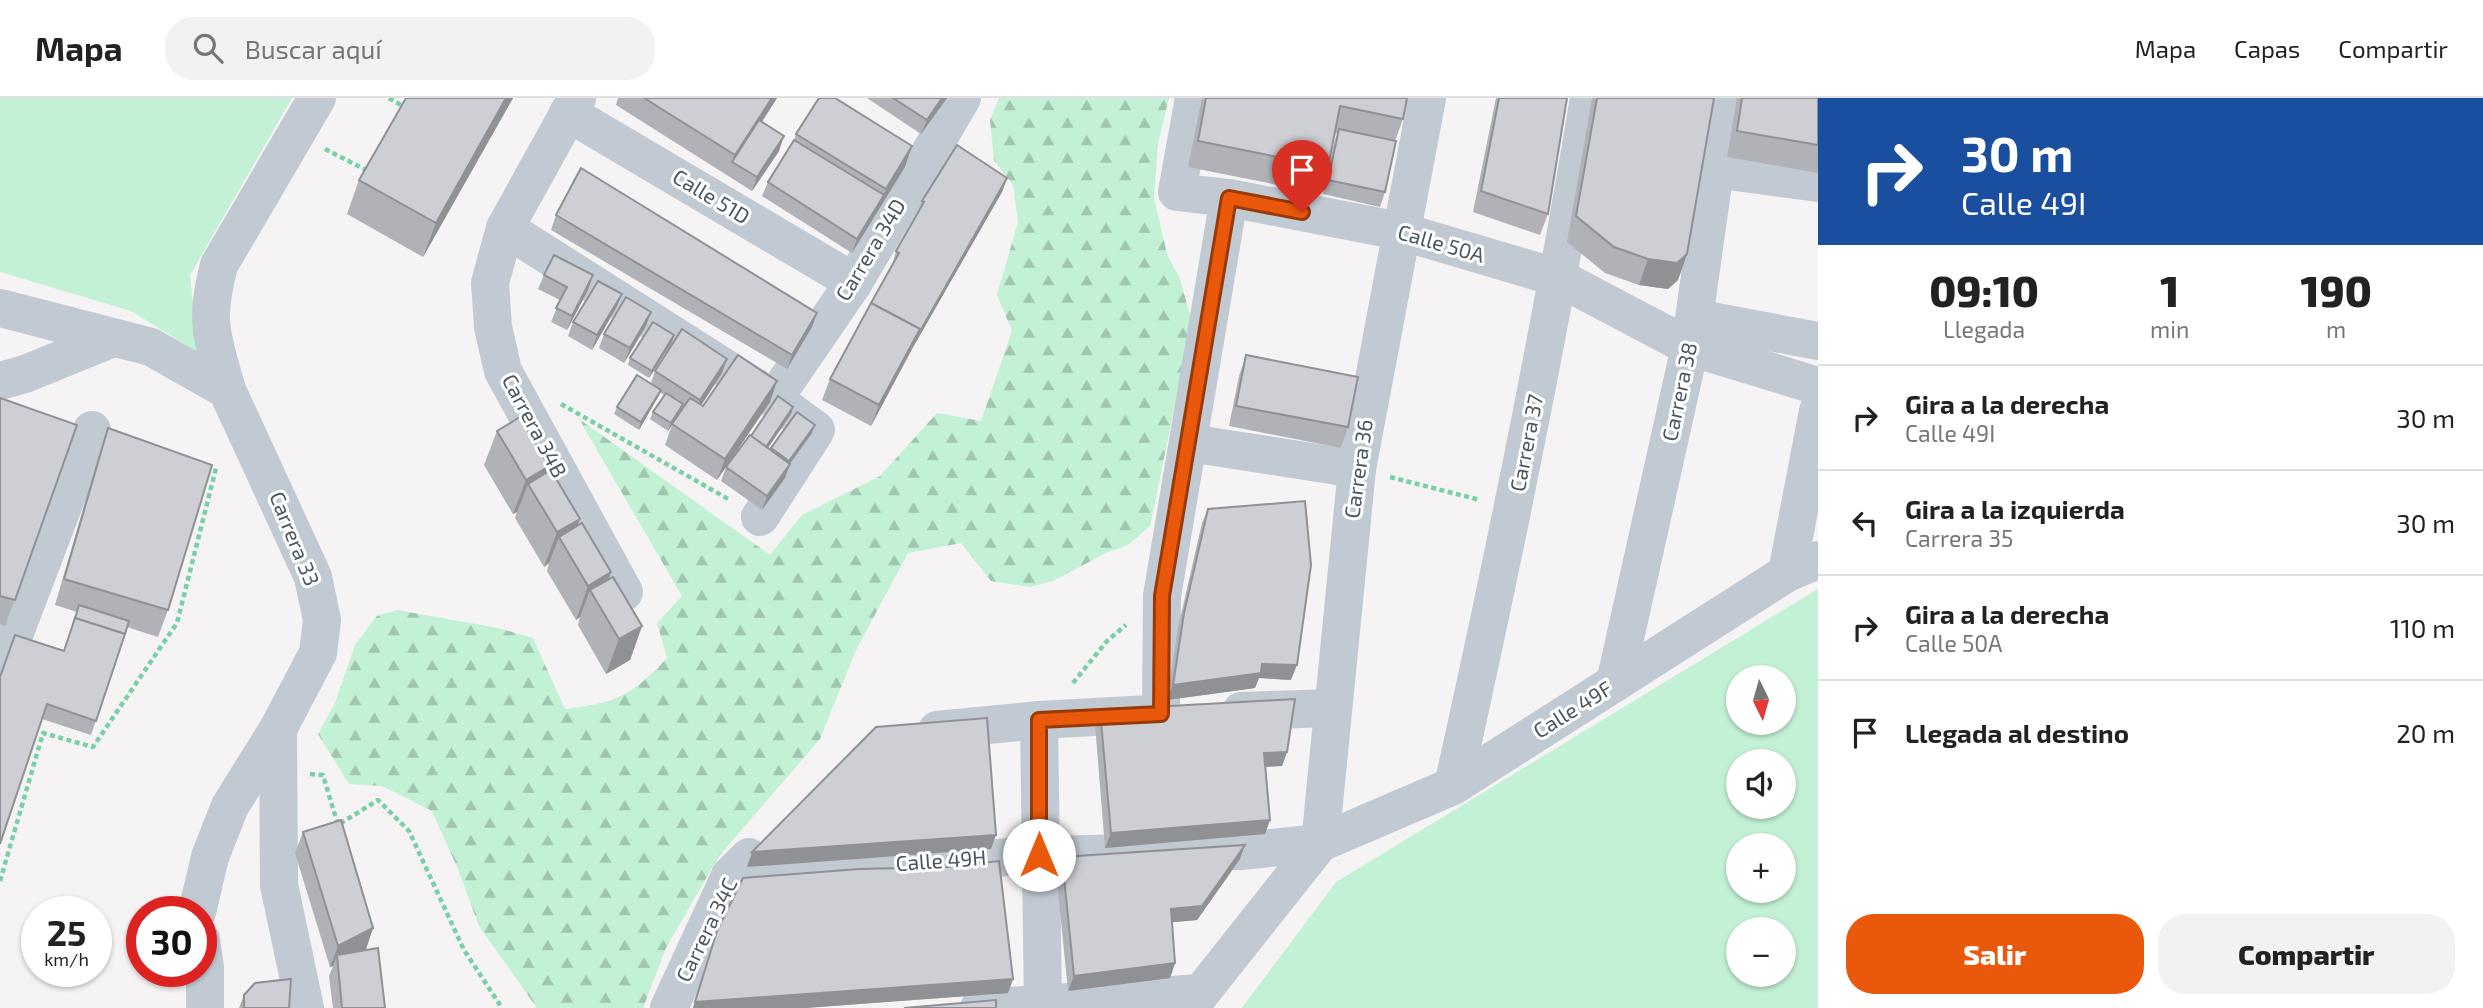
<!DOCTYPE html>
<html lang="es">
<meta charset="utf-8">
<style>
:root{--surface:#fff;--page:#f2f2f2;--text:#222;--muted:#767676;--line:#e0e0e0;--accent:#ea580c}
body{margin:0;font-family:"Exo 2",sans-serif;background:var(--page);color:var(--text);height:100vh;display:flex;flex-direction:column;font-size:26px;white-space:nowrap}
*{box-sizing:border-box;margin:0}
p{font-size:23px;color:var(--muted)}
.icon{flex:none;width:38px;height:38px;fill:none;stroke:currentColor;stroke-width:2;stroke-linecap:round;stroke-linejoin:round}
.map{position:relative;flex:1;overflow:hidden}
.sheet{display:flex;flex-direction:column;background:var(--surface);width:665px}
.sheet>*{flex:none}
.guide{background:#1a4fa0;color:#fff;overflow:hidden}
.needle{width:46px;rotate:175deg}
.buttons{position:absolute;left:1726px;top:567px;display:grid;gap:14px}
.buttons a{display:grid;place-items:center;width:70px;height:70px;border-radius:50%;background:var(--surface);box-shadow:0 2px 5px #0004;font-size:35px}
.speed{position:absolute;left:21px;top:798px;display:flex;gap:14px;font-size:35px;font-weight:700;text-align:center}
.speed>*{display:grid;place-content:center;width:91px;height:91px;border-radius:50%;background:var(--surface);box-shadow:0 2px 5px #0004;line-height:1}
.speed small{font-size:18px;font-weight:400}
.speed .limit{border:10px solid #d22;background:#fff;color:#111}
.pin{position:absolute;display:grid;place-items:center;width:60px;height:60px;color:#fff;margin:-72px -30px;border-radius:50% 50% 50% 0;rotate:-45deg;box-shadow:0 0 7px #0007}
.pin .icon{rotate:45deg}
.me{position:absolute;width:77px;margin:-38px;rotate:0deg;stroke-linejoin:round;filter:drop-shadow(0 0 5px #0008)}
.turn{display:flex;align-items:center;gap:24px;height:147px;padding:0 28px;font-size:32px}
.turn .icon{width:91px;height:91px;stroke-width:2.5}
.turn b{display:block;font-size:49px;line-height:60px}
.eta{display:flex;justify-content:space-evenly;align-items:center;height:119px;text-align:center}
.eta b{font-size:42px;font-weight:800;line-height:49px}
.button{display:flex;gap:14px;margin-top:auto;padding:14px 28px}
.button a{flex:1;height:80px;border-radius:28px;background:var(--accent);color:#fff;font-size:28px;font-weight:800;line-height:80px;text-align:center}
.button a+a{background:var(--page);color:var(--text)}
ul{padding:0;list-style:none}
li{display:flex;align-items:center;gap:21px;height:105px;padding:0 28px;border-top:2px solid var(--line)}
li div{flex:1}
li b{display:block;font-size:26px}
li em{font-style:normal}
header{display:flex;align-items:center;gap:42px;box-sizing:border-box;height:98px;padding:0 35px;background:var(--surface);border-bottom:2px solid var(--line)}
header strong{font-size:33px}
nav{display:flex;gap:38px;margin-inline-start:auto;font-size:24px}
.search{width:490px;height:63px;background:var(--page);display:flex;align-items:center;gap:18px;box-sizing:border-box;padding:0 24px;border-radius:28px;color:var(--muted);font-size:26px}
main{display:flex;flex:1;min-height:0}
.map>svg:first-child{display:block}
.green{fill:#c3f1d5;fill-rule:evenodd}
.forest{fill:url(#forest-firs)}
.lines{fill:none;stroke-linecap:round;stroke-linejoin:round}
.path{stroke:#7ad0a6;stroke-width:4.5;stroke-dasharray:5 3.5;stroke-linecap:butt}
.minor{stroke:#c1cad2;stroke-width:38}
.wall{fill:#b0b2b7}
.shaded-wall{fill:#909195}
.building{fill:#cdcfd5;stroke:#909195;stroke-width:2}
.route-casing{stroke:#983908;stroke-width:18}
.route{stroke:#ea580c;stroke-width:12}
.labels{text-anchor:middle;stroke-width:6;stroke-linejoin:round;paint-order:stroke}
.street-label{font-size:21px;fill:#4a5661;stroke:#fff}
</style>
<header>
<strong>Mapa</strong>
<div class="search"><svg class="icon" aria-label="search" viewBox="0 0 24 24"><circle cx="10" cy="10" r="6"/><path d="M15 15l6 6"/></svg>Buscar aquí</div>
<nav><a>Mapa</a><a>Capas</a><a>Compartir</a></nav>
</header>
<main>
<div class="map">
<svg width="1818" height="910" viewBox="0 0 1818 910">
<defs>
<pattern id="forest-firs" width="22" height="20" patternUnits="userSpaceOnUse" patternTransform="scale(1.75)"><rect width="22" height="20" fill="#c3f1d5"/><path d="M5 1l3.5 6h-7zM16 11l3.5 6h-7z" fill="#a0c6b0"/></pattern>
</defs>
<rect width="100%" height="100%" fill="#f5f3f3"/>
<g class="green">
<path d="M0,0H292L190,177L198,254L131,213L0,174Z"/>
<path d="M1818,491V910H1242L1336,784ZM1738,579H1783V625H1738ZM1738,663H1783V709H1738ZM1738,747H1783V793H1738ZM1738,831H1783V877H1738Z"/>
</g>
<path class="forest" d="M999,0H1169L1158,45L1154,100L1167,156L1180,181L1192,224L1150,428L1128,447L1106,455L1053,483L1030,489L991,483L961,445L908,455L856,552L820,641L719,758L666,850L643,910H537L479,828L458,771L432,713L382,688L349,686L318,636L335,605L355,547L377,518L397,512L498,530L533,540L565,611C617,605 631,598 667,560L657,525L682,498L579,321L770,457L802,417L880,378L937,315L981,323L1012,233L997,197L1018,124L1013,87L994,62L990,22Z"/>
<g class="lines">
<g class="path">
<path d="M389,0L406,10"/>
<path d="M325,51L370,74"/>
<path d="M561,306L730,402"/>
<path d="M1390,379L1480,402"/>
<path d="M1073,585L1107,543L1126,527"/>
<path d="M310,676L323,677L338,727L378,702L409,733L464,852L502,910"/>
<path d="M0,783L43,635L93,649L177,525L216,370"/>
</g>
<g class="minor">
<path d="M577,0L505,130L490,185L493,229L503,273L624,494"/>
<path d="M1194,0L1177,94L1229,100L1400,133L1559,180L1690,249L1818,288"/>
<path d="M568,15L854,184"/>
<path d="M1713,71L1818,85"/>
<path d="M505,130L774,301L816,332L760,419"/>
<path d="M0,210L151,249L227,292L313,479L322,522L318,555L278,631L230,708L210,759L197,814"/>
<path d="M1695,220L1818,243"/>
<path d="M0,283L25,276L111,241"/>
<path d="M227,292C212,238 204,224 219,167L317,0"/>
<path d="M774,301L854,184L962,0"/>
<path d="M1189,345L1357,371"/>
<path d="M1787,475L1818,313"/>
<path d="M0,574L92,332"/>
<path d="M1615,585L1690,249L1725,0"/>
<path d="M1241,613L1333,610"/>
<path d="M1161,616L1162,498L1229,100"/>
<path d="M1039,622L1043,910"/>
<path d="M278,631L279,787L305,910"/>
<path d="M937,632L1039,622L1149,616"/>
<path d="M1453,688C1504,459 1551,231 1589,0"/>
<path d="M1320,745L1357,371L1427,0"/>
<path d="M730,778L1039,757L1240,753L1320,745L1453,688L1787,475L1818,462"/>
<path d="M201,842L205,870V910"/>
<path d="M669,910L730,778L749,759"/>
<path d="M979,910L1200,895"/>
<path d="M1189,910L1320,745"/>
</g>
</g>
<g class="wall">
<path d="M406,0H513L423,159L347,116L359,82Z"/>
<path d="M618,0H777L762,24L779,53L752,93L616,7Z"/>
<path d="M867,0H947L921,36Z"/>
<path d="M1202,0H1407L1403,21L1395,43L1385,94L1380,109L1323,96L1334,45L1337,36L1335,35L1328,69L1318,95L1188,69Z"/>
<path d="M1496,0H1567L1548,116L1540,137L1473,114Z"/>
<path d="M1592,0H1714L1687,156L1678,182L1668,191L1639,187L1605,175L1567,144Z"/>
<path d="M1737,0H1818V75L1727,59Z"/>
<path d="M796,36L905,69L852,155L762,98L768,84L794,42Z"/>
<path d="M1007,80L1002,94L912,251L871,328L822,302L830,281L892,168L896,153L917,117L922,103Z"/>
<path d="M556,117L812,229L787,271L551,132Z"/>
<path d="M544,177L588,192L567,232L551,224L560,202L538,191Z"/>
<path d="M622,196L616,210L592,252L568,238L573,224Z"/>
<path d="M646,228L624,265L599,250L604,236Z"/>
<path d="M672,244L649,280L628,267L630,260Z"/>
<path d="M1246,257L1348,329L1341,350L1229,328L1239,278Z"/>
<path d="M655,273L722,275L701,307L703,308L777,283L770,304L717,382L665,347L672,327L668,333L650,321L653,314L664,297L660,294L658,299L639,332L614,316L617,309L651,285Z"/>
<path d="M0,300L77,327L5,528L0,526Z"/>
<path d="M793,309L791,316L768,350L770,352L771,350L812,335L790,366L785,380L762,412L721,383L726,369L751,338Z"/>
<path d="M108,330L168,512L158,539L127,529L91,637L42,621L77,514L55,507L99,356Z"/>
<path d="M497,333L549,368L547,374L577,429L611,474L609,482L642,528L630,562L606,576L578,527L580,519L576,522L547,473L549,465L544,469L515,420L517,414L513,416L484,367Z"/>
<path d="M1208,411L1291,582L1259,580L1255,590L1167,602L1178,530L1202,425Z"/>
<path d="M1100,612L1287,654L1282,668L1266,669L1270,722L1265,736L1105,750L1095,626Z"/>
<path d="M303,734L373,830L366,851L361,853L385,910H333L329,878L333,868L330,869L295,755Z"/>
<path d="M1062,759L1240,761L1197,822L1172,824L1175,865L1170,880L1068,893L1056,773Z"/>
<path d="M717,833L1013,881L1008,895L805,910H693Z"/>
<path d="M244,897V910H239Z"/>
</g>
<g class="shaded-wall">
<path d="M506,0H513L423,159L436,125Z"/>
<path d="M772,0H777L735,65L732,64L735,57Z"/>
<path d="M942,0H947L921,36L927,22Z"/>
<path d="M784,38L779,53L752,93L757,79Z"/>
<path d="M912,48L905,69L852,155L857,141Z"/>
<path d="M1007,80L1002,94L912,251L871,328L879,307L920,231Z"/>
<path d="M1687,156L1678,182L1668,191L1639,187L1648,161Z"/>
<path d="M593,177L588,192L567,232L572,218Z"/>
<path d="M622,196L616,210L592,252L597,237Z"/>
<path d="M651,214L646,228L624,265L630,250Z"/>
<path d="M817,215L812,229L787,271L792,257Z"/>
<path d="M674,237L672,244L649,280L652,273Z"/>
<path d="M727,261L722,275L695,317L700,302Z"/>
<path d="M777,283L770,304L717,382L725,361Z"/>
<path d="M661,292L658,299L639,332L641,324Z"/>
<path d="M683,306L681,314L668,333L671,325Z"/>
<path d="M793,309L791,316L763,357L766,350Z"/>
<path d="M815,327L812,335L786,371L789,363Z"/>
<path d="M790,366L785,380L762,412L767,398Z"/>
<path d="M549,368L537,402L528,386L517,414L513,416L526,382Z"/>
<path d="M580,421L568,454L559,439L549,465L544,469L557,434Z"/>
<path d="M611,474L599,508L590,492L580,519L576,522L588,488Z"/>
<path d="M642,528L630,562L606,576L619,541Z"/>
<path d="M1262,566L1297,567L1291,582L1259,580L1255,590L1167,602L1173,587Z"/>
<path d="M1287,654L1282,668L1259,669L1264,655Z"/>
<path d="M1270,722L1265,736L1105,750L1111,735Z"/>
<path d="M996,737L991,751L747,769L752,754Z"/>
<path d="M1245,747L1240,761L1197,822L1165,825L1171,811Z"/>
<path d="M373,830L366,851L338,865L337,857L333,868L330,869L338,848Z"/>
<path d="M1175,865L1170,880L1068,893L1074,878Z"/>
<path d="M1013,881L1008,895L805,910H693L695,904Z"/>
</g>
<g class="building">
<path d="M406,0H506L436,125L359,82Z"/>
<path d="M644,0H772L735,57Z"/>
<path d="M819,0H835L912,48L886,91L796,36Z"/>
<path d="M893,0H942L927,22Z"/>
<path d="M1206,0H1407L1403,21L1340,8L1328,69L1198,43Z"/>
<path d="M1499,0H1567L1548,116L1481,93Z"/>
<path d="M1597,0H1714L1687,156L1677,165L1648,161L1614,149L1576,118Z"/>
<path d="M1742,0H1818V47L1737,33Z"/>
<path d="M759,22L784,38L757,79L732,64Z"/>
<path d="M1339,31L1396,43L1385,94L1328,82Z"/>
<path d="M794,42L884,97L857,141L768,84Z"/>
<path d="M957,47L1007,80L918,237L920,231L871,205L899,155L896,153L924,104L922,103Z"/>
<path d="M581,70L817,215L792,257L556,117Z"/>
<path d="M554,157L593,177L572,218L556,210L567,189L544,177Z"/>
<path d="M598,183L622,196L597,237L573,224Z"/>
<path d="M626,199L651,214L630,250L604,236Z"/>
<path d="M871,205L920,231L879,307L830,281Z"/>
<path d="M653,224L674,237L652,273L630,260Z"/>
<path d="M682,231L727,261L700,302L655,273Z"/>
<path d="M738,257L777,283L725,361L672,326L690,300L703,308Z"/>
<path d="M1246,257L1358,279L1348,329L1236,308Z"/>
<path d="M637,277L661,292L641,324L617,309Z"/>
<path d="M666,295L683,306L671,325L653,314Z"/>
<path d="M778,298L793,309L766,349L751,338Z"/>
<path d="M0,300L77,327L15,502L0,498Z"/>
<path d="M797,314L815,327L789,363L771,350Z"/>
<path d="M520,319L549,368L526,382L497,333Z"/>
<path d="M108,330L212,367L168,512L64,481Z"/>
<path d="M750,337L790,366L767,398L726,369Z"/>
<path d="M551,372L580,421L557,434L528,386Z"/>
<path d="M1305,403L1311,467L1297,567L1262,566L1261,575L1173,587L1184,515L1208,411Z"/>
<path d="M582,425L611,474L588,488L559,439Z"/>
<path d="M613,479L642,528L619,541L590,492Z"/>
<path d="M79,507L129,523L125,536L75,520L73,527Z"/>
<path d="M75,520L125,536L96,623L47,606L0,746V579L15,537L64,553Z"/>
<path d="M1295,601L1287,654L1264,655L1270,722L1111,735L1100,612Z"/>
<path d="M987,620L996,737L752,754L876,629Z"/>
<path d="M341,722L373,830L338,848L303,734Z"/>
<path d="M1245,747L1202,808L1171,811L1175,865L1074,878L1062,759Z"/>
<path d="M999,763L1013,881L695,904L717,833L743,780L859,771L948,769Z"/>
<path d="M378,850L385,910H342L337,857Z"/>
<path d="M291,881L289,910H244V897L255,885Z"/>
<path d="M996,902V910H904Z"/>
</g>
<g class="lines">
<g class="route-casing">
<path id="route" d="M1039,757V622L1161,616L1162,498L1229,100L1302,114"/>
</g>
<use href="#route" class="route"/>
</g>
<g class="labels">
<g class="street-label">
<text transform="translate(711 99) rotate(31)" y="7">Calle 51D</text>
<text transform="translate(1441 146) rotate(16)" y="7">Calle 50A</text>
<text transform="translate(871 152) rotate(-59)" y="7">Carrera 34D</text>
<text transform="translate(1680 294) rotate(-78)" y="7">Carrera 38</text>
<text transform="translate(534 328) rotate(62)" y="7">Carrera 34B</text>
<text transform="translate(1527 345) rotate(-79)" y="7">Carrera 37</text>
<text transform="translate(1359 371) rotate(-82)" y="7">Carrera 36</text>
<text transform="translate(294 441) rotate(68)" y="7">Carrera 33</text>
<text transform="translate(1573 612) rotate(-32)" y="7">Calle 49F</text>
<text transform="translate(941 763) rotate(-4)" y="7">Calle 49H</text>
<text transform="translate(707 832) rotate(-64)" y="7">Carrera 34C</text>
</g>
</g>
</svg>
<div class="buttons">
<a><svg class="needle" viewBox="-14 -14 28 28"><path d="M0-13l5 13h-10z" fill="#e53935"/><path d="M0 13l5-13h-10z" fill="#767676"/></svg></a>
<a><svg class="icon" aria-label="sound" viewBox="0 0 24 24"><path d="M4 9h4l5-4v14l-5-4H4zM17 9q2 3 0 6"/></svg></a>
<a>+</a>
<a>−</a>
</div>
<div class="speed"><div>25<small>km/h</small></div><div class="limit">30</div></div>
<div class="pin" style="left:1302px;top:114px;background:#d93025"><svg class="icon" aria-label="arrive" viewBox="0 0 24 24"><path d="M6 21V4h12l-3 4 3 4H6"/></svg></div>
<svg class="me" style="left:1039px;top:757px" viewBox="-20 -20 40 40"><circle r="19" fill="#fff"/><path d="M0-13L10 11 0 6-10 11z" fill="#ea580c"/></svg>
</div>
<section class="sheet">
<div class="guide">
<div class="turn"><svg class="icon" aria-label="right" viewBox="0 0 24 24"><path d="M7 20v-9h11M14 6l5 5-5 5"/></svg><div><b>30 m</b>Calle 49I</div></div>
</div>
<div class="eta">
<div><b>09:10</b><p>Llegada</p></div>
<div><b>1</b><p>min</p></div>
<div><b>190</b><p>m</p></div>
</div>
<ul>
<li><svg class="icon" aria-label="right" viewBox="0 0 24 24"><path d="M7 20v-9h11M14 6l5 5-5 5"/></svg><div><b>Gira a la derecha</b><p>Calle 49I</p></div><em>30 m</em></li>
<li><svg class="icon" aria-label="left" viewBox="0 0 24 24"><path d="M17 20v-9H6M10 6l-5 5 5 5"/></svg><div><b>Gira a la izquierda</b><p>Carrera 35</p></div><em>30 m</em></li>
<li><svg class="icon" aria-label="right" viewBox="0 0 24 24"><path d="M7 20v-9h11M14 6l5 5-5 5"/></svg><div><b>Gira a la derecha</b><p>Calle 50A</p></div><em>110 m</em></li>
<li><svg class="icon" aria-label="arrive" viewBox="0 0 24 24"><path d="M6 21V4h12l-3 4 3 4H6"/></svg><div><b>Llegada al destino</b></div><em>20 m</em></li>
</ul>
<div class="button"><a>Salir</a><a>Compartir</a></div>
</section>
</main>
